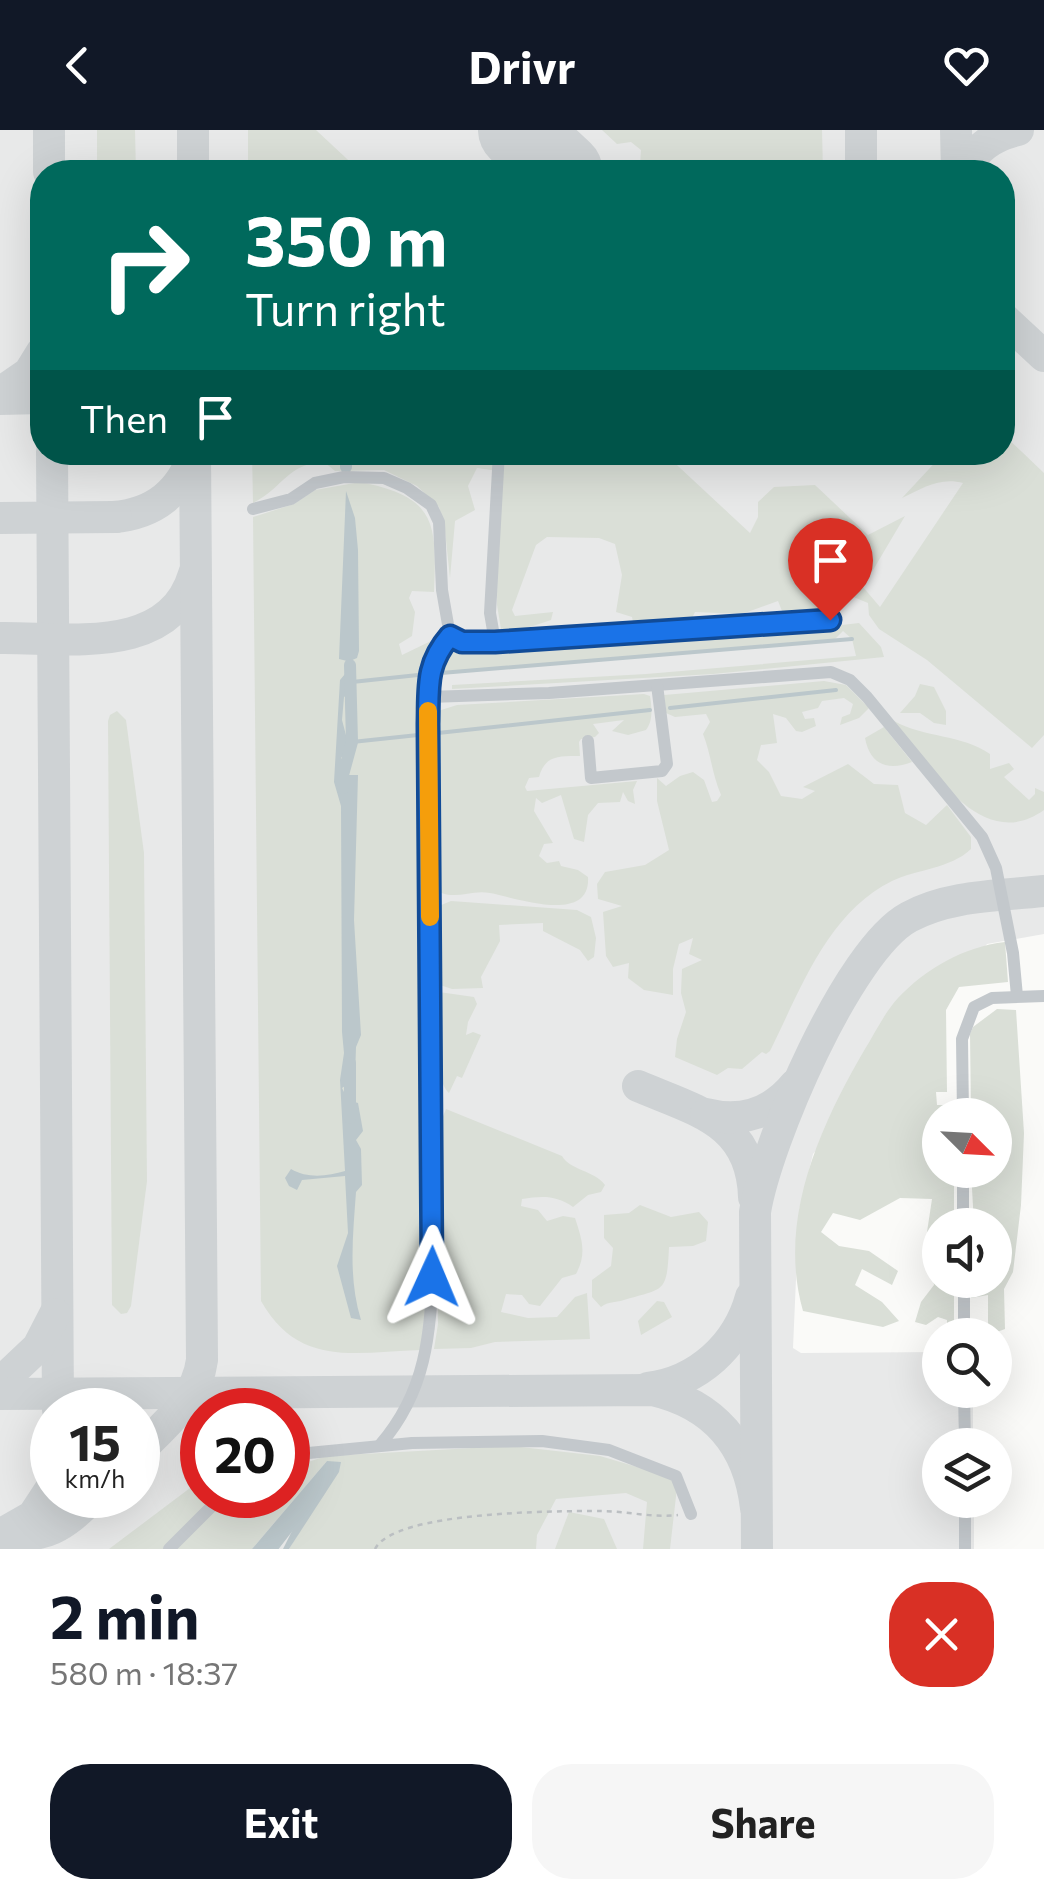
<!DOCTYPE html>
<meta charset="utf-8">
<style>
:root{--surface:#fff;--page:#f6f6f6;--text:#222;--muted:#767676;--accent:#111827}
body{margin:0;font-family:Commissioner,sans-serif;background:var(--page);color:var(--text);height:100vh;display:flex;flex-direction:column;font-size:38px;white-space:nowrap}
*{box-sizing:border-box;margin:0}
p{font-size:32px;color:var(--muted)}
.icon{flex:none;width:55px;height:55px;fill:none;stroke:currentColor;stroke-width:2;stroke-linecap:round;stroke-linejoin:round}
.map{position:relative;height:1419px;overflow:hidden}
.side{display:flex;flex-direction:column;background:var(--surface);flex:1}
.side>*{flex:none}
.top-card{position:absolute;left:30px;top:30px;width:985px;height:305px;border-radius:40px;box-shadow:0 10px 40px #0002;background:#00695c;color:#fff;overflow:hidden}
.needle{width:65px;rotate:114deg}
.fabs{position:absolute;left:922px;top:968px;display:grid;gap:20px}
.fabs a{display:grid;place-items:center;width:90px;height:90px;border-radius:50%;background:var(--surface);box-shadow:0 10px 40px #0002;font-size:50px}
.speed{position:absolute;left:30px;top:1258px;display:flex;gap:20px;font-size:50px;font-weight:700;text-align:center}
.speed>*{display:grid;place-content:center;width:130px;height:130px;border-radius:50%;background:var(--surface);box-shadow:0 10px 40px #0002;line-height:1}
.speed small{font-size:25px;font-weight:400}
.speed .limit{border:15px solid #d22;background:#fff;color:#111}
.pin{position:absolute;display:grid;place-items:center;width:85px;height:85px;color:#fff;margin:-102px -42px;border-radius:50% 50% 50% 0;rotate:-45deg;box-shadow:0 0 10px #0007}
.pin .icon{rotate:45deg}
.me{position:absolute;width:110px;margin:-55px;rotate:1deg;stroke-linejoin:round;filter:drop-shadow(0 0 8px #0008)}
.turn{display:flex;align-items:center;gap:35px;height:210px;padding:0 50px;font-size:45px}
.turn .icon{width:130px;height:130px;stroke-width:2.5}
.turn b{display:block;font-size:70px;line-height:85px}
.then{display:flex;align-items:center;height:95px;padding:0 50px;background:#0003;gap:20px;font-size:38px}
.round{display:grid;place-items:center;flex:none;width:105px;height:105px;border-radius:40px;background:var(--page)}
.summary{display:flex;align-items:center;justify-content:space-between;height:170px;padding:0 50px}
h1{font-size:60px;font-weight:700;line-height:75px;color:var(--accent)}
.button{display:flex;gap:20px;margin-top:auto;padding:20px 50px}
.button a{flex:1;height:115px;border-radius:40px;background:var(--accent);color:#fff;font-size:40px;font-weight:700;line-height:115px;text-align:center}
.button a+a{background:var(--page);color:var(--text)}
header{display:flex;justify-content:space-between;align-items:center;height:130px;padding:0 50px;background:var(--accent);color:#fff;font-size:45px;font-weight:700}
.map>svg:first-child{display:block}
.built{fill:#e8e9e9;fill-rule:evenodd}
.green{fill:#dadfd7}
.water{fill:#bbc7cb}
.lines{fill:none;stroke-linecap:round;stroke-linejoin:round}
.stream{stroke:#bbc7cb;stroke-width:4}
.canal{stroke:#bbc7cb;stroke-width:12}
.taxiway{stroke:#ced2d4;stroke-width:32}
.runway{stroke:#ced2d4;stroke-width:80}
.path{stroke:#bbbfc2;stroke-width:2.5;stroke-dasharray:5 5;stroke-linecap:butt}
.minor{stroke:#c3c8cc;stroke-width:12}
.route-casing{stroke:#114b97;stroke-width:25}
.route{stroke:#1a73e8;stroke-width:18}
.slow{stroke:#f59e0b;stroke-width:18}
</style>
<header><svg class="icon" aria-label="back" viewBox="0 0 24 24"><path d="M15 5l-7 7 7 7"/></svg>Drivr<svg class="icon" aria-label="heart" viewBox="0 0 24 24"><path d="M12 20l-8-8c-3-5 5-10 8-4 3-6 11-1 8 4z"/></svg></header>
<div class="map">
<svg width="1044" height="1419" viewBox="0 0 1044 1419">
<rect width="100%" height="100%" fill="#fafaf8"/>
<path class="built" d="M0,0H1044V804L987,814L813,1024L799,1081L793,1218L801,1223L940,1222V1260H973V1315H940V1370H974V1419H0ZM42,42H1002V322H42ZM52,1280H138V1365H52ZM202,1280H288V1365H202Z"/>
<g class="green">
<path d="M97,0H135L136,42H97Z"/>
<path d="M248,0H316L361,42H248Z"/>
<path d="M602,0H822L823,42H648L640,35L641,20L631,12L617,14Z"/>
<path d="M1003,304L1044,343V605L1032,618L927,530L879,499L869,485L868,473L851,466L840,471L831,489L842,495L859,493L881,517L884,527L713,544L452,559V555L646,544L856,526L852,509L843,501L833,511L441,543L444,522L788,496L778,471L742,484L695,482L690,492L634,497L632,487L616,482L622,445L615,414L599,408L547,407L536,415L512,480L515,486L553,482L551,490L518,501L501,499L497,475L498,341L477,338L468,356L475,380L455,391L450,448L445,401L439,377L417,356L384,340L335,341L324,332C288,333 283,358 253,373L252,323H664L750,403L758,387V372L774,357L815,355L868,405L905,386L863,457L880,477L963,353C940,347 923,358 902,368L942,325L940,323L1002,322Z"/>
<path d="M360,352C436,367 437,392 434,462L412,461L409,468L415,482L412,506L399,514L402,525L431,511L424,599L427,1158L421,1220C355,1222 299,1238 261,1171L253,387L294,374L315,360Z"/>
<path d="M824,551L846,555L869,578L859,588L840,595L842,587L850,584L853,574L844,568L822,571L818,578L802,582L805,589L814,588L816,596L802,602L796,601L786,588L773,584L777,613L761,615L757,630L769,642L781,666L802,669L815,661L803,657L848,634L874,654L898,655L905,683L926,695L947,675L971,707V719C950,739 917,739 892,751C827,783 800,861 770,921L766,924L762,922L742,939L728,938L717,945L675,927L677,909L686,882L681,863L682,839L702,830L689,824L693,808L679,814L673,839V865L644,860L628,848L629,833L613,837L606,826L603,782L622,776L598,769L597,754L605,742L645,735L669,720L657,671V648L666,656L680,646L693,642L704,650L712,672L717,671L721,665C712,644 711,624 703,604L710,592L706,584L675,587L666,583L664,565Z"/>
<path d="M920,554L934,557L946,581V595L934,593L920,583H900L915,566Z"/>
<path d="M644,564L650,566C652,578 653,591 646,600L628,605L612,601L624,590L593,594L599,603L595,607L581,609L579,612L580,626C559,626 545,625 539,647L529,648L525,657L527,661L637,651L633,660L635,674L628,671L623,662L620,672L598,673L588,685L584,712L574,709L561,665L542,673L536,668L534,681L553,713L544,714L539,726L547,733L559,731L561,736L578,740L588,747C591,795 517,768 490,763C471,759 456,771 437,761L434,591L438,581L457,575Z"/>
<path d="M117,581L126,590L144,723L147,1051L131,1176L127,1183L121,1184L112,1175L108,591L110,585Z"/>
<path d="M894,591C925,608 961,604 990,624V639L1009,633L1014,639L1004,647L1029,670L1035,664V658L1044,662V680C980,726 928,633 894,591Z"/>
<path d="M884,597L912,632C888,641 870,635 865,608Z"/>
<path d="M451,771L577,780L591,787L596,808L594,827L588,831L580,820L543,801V793L499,795L500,811L481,847L483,858L452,859L440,855L437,846V784L439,776Z"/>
<path d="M1005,812L1008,852L959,857L946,880L947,962H936L937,975H953V985H940V1040H954V1095H940V1150H954V1205H947V1190L938,1187L926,1195L915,1192L921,1172L934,1155L927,1102L932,1069L900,1068L860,1090L833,1083L821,1102L839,1116L869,1121L898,1141L892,1155L862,1139L855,1155L882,1172L899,1191L883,1197L803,1181C777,1090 820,996 865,919C875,903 885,882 898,868C927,838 963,817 1005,812Z"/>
<path d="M439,862L474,867L477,874L468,892L466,905L473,902L481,905L462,948L457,946L449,963C433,949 435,883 439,862Z"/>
<path d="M997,879L1016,880L1024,1003L1021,1075L1013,1142L1004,1159L1005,1199L997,1202L1003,1221L995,1249V1205H988V1165L971,1168L974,1150H995V1095H974L971,1040H995V985H971L970,904L973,897Z"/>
<path d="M446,979L562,1026C571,1041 594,1040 605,1055L601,1062L588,1065L573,1077C556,1065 542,1066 522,1069L521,1076L538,1080L547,1091L563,1086L575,1088C582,1109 587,1124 576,1144L562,1148L540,1176L529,1174L522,1165L506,1164L501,1182L528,1188L557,1187L575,1167L587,1163L590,1209L495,1212L471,1218L434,1219L438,1194L439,996Z"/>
<path d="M640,1075L671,1087L699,1082L708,1092L706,1111L693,1116L669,1117C667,1164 664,1158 624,1170C614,1173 609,1171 601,1177L592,1167V1150L611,1136L613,1118L604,1108V1085L629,1083Z"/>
<path d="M657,1171L664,1172L672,1187L641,1205L638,1191Z"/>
<path d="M512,1316L600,1326L678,1349L670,1419H643L647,1372L626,1363L556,1369L537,1405L536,1419H289L316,1374L327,1331L252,1419H109L202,1349V1365H288V1346L308,1332L326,1326Z"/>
<path d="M569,1382L604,1389L617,1419H555Z"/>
</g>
<g class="water">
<path d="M346,361L355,388L358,420L359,521L357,528L350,531L352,562L344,567L342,590L347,609L352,612L341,628L343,645H358L354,790L361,905L356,917L355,949L342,958L348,970L358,973L363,1001L356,1010L361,1019L362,1055L356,1062C353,1105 348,1148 361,1190L351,1188L337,1136L348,1103L345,1046L302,1050L297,1060L289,1056L285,1048L291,1039C308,1049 328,1046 345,1041L340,950L344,923L342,902L341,676L334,652L340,550L345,544L347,531L339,529Z"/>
<path d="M327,1331L341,1332L339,1342L289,1419H283L300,1385L269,1419H252Z"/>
</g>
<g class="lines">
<g class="stream">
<path d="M441,543L852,509"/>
<path d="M352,552L418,545"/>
<path d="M670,578L836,560"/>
<path d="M438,603L650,580"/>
<path d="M352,612L418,605"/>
</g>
<g class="canal">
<path d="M346,337V322"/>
<path d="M343,658V645L352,612L350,535"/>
<path d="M350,933V988"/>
<path d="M271,1419L298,1384"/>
</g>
<g class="taxiway">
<path d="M49,0V42"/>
<path d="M193,0V42"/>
<path d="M861,0V42"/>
<path d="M956,0L957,42"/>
<path d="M963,42C974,19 992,6 1018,0"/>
<path d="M1002,187L1044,226"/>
<path d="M0,263L29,243L42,222"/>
<path d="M0,269L42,268"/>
<path d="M52,322L58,1280"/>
<path d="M113,387C154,384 182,362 194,322"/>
<path d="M0,388L116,387"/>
<path d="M0,508C68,507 169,527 194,444"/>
<path d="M638,956C697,981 752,992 754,1067"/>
<path d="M706,984C741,993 772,983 795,955"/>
<path d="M0,1253L38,1217L55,1184"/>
<path d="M648,1258C698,1252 738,1215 751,1167"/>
<path d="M0,1264L652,1260C714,1274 749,1316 756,1378"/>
<path d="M138,1322C164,1295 197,1270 202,1230L195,322"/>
<path d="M0,1405L33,1386L52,1357"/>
<path d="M0,1407C47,1407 62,1398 95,1365"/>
<path d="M757,1419L755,1082C766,1013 848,820 909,787C949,765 999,766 1044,761"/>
</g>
<path class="runway" d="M518,0L563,42"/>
<path class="path" d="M375,1419C394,1381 556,1381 600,1381C626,1381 652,1388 678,1385"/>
<g class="minor">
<path d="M253,379L291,369L315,353L344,347L384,348L407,358L431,375L439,392L442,460L450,506L435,522L429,548L434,1121C430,1195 431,1256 380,1315"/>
<path d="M450,506L462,512H495L831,489"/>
<path d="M495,512L490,483L499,322"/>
<path d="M429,567L549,563L831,542L850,550L867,567L982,707L996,738L1013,823L1017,866"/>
<path d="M588,611L591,648L662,641L667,634L657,555"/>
<path d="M963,985L962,909L974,877L992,868L1044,866"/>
<path d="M963,1040V1095"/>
<path d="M964,1150V1205"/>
<path d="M964,1260L965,1315"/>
<path d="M288,1325L412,1313L542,1311L609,1320L676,1346L691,1384"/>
<path d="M965,1370V1419"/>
<path d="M169,1419L223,1365"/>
</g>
</g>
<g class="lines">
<g class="route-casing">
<path id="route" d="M432,1147L428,594C429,558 425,535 450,506L462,512H495L830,490"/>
</g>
<use href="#route" class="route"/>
<path class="slow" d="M428,581L430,787"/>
</g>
</svg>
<div class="fabs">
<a><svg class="needle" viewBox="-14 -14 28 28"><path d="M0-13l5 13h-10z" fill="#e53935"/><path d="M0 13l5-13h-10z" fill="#767676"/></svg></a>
<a><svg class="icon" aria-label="sound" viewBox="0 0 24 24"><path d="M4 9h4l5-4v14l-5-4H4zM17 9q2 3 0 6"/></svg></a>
<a><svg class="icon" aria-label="search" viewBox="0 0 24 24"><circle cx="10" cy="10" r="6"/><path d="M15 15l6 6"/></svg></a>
<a><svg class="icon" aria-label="layers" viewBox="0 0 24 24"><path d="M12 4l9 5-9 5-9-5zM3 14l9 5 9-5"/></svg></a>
</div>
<div class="speed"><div>15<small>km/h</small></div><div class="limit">20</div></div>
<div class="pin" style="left:830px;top:490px;background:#d93025"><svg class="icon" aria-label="arrive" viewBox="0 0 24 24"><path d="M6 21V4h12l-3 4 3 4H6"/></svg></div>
<svg class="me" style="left:432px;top:1147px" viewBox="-20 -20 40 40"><path d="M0-17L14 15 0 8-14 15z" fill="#1a73e8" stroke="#fff" stroke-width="4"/></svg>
<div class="top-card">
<div class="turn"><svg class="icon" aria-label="right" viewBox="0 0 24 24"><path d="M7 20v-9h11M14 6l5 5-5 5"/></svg><div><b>350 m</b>Turn right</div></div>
<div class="then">Then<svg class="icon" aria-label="arrive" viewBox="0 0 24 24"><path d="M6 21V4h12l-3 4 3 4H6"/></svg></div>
</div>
</div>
<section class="side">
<div class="summary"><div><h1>2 min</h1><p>580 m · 18:37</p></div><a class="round" style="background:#d93025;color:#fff"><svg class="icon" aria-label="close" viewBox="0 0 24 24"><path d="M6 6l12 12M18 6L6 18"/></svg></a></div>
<div class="button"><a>Exit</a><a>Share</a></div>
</section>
